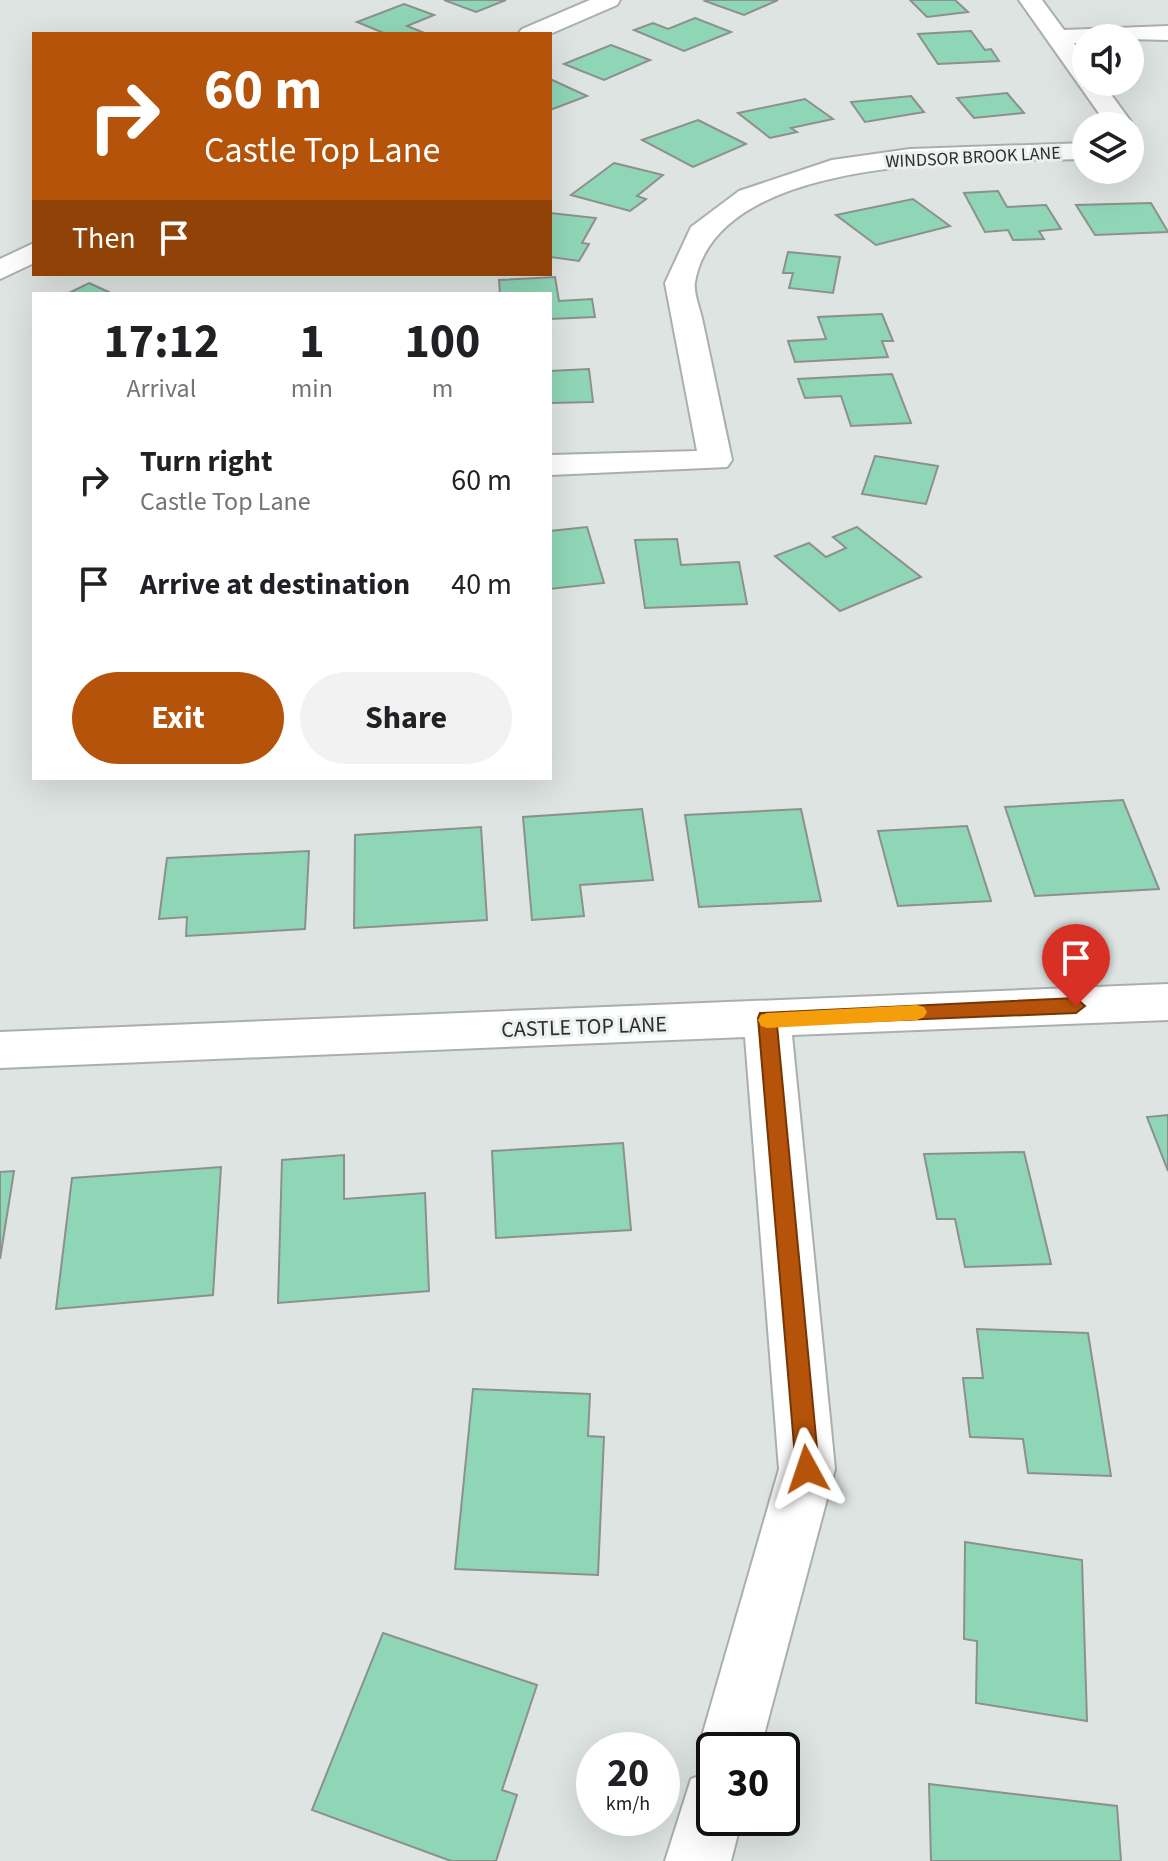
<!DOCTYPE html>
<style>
:root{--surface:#fff;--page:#f2f2f2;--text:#202124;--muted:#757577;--accent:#b45309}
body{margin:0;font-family:"Source Sans 3",sans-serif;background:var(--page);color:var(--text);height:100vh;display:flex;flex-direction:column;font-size:30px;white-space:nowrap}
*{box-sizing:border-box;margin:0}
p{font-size:26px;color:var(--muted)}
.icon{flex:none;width:44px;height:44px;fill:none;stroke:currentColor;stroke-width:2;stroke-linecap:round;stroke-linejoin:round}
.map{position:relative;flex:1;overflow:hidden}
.side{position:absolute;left:32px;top:292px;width:520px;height:488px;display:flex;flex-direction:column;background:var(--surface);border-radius:0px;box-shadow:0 8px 32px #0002}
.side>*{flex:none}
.banner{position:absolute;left:32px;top:32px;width:520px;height:244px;border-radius:0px;box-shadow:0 8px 32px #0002;background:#b45309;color:#fff;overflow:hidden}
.fabs{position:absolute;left:1072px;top:24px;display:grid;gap:16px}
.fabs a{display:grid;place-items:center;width:72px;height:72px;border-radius:50%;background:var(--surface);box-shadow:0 8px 32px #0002;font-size:40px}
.speed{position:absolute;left:576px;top:1732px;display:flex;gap:16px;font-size:40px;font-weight:700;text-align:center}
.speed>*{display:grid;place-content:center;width:104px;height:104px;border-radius:50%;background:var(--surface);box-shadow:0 8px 32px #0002;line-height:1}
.speed small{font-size:20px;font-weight:400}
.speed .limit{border:4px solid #111;border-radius:12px;background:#fff;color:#111}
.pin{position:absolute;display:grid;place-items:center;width:68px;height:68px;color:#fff;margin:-82px -34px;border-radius:50% 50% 50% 0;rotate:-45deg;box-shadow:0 0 8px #0007}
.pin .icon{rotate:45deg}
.me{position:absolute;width:88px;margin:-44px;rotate:355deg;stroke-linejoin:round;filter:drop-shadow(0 0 6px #0008)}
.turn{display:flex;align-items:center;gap:28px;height:168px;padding:0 40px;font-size:36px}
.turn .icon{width:104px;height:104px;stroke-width:2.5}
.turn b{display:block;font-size:56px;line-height:68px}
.then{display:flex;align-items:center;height:76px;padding:0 40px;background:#0003;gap:16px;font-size:30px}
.eta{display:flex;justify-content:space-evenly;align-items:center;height:136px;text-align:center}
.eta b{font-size:48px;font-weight:700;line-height:56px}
.primary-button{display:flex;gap:16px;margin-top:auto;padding:16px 40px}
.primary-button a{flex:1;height:92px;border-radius:48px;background:var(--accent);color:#fff;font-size:32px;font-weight:700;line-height:92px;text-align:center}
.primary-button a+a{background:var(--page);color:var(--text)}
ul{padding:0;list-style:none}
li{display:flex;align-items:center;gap:24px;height:104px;padding:0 40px}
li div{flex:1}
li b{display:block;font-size:30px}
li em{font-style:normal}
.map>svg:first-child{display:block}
.building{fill:#8fd6b6;stroke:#8c908e;stroke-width:2}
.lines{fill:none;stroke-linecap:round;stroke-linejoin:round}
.minor-casing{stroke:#aaafad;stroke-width:4}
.minor{fill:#fff;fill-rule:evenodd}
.route{fill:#b45309;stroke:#753606;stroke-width:2}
.slow{fill:#f59e0b}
.labels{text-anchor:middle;stroke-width:6;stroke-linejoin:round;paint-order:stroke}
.far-street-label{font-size:18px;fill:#2d2f2e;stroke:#ecf1ee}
.street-label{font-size:22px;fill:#2d2f2e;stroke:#ecf1ee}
</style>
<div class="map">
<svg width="1168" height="1861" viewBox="0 0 1168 1861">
<rect width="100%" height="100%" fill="#dee4e1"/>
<g class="building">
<path d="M444,0H506L476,12Z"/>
<path d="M708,0H778L744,15L705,1Z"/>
<path d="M910,0H955L968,12L927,17Z"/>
<path d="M404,4L434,15L407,26L427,34H386L357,22Z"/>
<path d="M695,18L731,32L684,51L634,30L653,23L668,29Z"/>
<path d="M971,31L985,50L991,49L999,61L938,64L918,34Z"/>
<path d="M611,45L650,60L604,80L564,64Z"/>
<path d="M550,79L587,96L550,110Z"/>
<path d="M1007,93L1024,113L974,118L957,98Z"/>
<path d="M911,96L924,112L865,122L851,102Z"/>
<path d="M805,99L833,119L791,128L797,132L770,138L738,113Z"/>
<path d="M698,120L746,144L693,167L642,140Z"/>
<path d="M614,163L663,175L637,196L646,199L630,211L571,195Z"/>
<path d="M998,191L1007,207L1046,205L1061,229L1039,231L1044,239L1013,240L1008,230L985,232L964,193Z"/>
<path d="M913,199L950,226L876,245L836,215Z"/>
<path d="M1151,203L1168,232L1095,235L1076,205Z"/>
<path d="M550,213L596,218L582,243L589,244L579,261L550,257Z"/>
<path d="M788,252L840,257L833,293L789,288L793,273H783Z"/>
<path d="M555,277L559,301L592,299L595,317L550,319V294H500L499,280Z"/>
<path d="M89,283L113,294H67Z"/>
<path d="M882,314L893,341H882L888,357L795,362L788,341L826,339L818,317Z"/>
<path d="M589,369L593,402L550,403V371Z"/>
<path d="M892,374L911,423L851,426L841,396L805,398L798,379Z"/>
<path d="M875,456L938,466L926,504L862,494Z"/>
<path d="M587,527L604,583L550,589V531Z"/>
<path d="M857,527L921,577L840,611L775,556L809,543L826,557L846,548L833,537Z"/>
<path d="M677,539L681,565L739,562L747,604L645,608L635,540Z"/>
<path d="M1123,800L1159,889L1035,896L1005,807Z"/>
<path d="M642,809L653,880L580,885L584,916L532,920L523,817Z"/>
<path d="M801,809L821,901L699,907L685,815Z"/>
<path d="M967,826L991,901L898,906L878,831Z"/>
<path d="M481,827L487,920L354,928L355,835Z"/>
<path d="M309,851L305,929L186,936L187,917L159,919L167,858Z"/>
<path d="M1168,1115V1171L1147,1117Z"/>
<path d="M623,1143L631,1230L496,1238L492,1151Z"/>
<path d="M1024,1152L1051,1264L965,1267L955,1219H937L924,1154Z"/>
<path d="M344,1155V1199L425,1193L429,1291L278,1303L282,1160Z"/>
<path d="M221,1167L213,1295L56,1309L72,1178Z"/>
<path d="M14,1171L0,1259V1172Z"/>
<path d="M977,1329L1088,1333L1111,1476L1028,1473L1023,1439L970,1437L963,1378H983Z"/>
<path d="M473,1389L590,1394L588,1436L604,1437L598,1575L455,1569Z"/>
<path d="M965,1542L1082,1560L1087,1721L976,1703L977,1641L964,1639Z"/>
<path d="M383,1633L537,1685L502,1790L517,1795L496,1861H451L312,1810Z"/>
<path d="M929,1784L1117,1806L1121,1861H931Z"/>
</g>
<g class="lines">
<g class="minor-casing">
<g id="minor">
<path d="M590,0H620L617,5L550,34H518L522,29Z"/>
<path d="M1019,0H1042L1064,30L1168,26V40L1086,38V43H1074L1086,60V82H1102L1134,126L1130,131V126H1108Z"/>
<path d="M1086,143V159C987,162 718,151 695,282C693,293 701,311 703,323C713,369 722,414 732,460L727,467L550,475V455L697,451L665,283L691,227L739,191L832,160L910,149Z"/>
<path d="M34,243V263L0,279V259Z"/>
<path d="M1168,984V1020L792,1035L835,1469L760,1750H714V1818H742L731,1861H665L691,1779L708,1773L698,1750L779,1469L745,1037L0,1068V1032Z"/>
</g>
</g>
<use href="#minor" class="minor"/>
</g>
<path class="route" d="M1076,998L1085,1006L1076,1013L777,1025L819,1469L815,1477L807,1480L799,1477L796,1469L758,1018L760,1013Z"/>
<path class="slow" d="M917,1005L924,1007L927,1012L924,1017L917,1020L767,1028L761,1026L758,1020L761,1015L767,1013Z"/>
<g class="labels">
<g class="far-street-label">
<text transform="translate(973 157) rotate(-3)" y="6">WINDSOR BROOK LANE</text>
</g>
<g class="street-label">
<text transform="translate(584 1026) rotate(-2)" y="8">CASTLE TOP LANE</text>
</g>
</g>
</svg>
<div class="fabs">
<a><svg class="icon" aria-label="sound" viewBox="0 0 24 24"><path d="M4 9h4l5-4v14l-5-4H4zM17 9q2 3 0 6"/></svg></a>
<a><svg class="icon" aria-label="layers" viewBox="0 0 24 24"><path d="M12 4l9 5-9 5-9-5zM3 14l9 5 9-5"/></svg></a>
</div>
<div class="speed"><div>20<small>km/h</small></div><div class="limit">30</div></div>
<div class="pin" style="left:1076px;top:1006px;background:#d93025"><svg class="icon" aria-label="arrive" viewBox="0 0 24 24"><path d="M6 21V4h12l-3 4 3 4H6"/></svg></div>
<svg class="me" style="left:807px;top:1469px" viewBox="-20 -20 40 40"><path d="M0-17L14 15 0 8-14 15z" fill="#b45309" stroke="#fff" stroke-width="4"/></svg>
<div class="banner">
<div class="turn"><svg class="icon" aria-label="right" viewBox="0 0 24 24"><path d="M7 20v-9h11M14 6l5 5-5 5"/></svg><div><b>60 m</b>Castle Top Lane</div></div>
<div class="then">Then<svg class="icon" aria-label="arrive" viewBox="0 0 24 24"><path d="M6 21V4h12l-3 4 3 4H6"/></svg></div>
</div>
<section class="side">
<div class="eta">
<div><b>17:12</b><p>Arrival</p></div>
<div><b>1</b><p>min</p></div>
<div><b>100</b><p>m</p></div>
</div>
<ul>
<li><svg class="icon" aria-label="right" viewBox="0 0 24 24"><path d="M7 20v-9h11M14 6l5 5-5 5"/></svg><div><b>Turn right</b><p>Castle Top Lane</p></div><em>60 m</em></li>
<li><svg class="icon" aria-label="arrive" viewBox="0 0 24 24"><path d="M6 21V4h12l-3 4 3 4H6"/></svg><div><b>Arrive at destination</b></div><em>40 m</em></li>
</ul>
<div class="primary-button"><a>Exit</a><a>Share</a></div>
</section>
</div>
